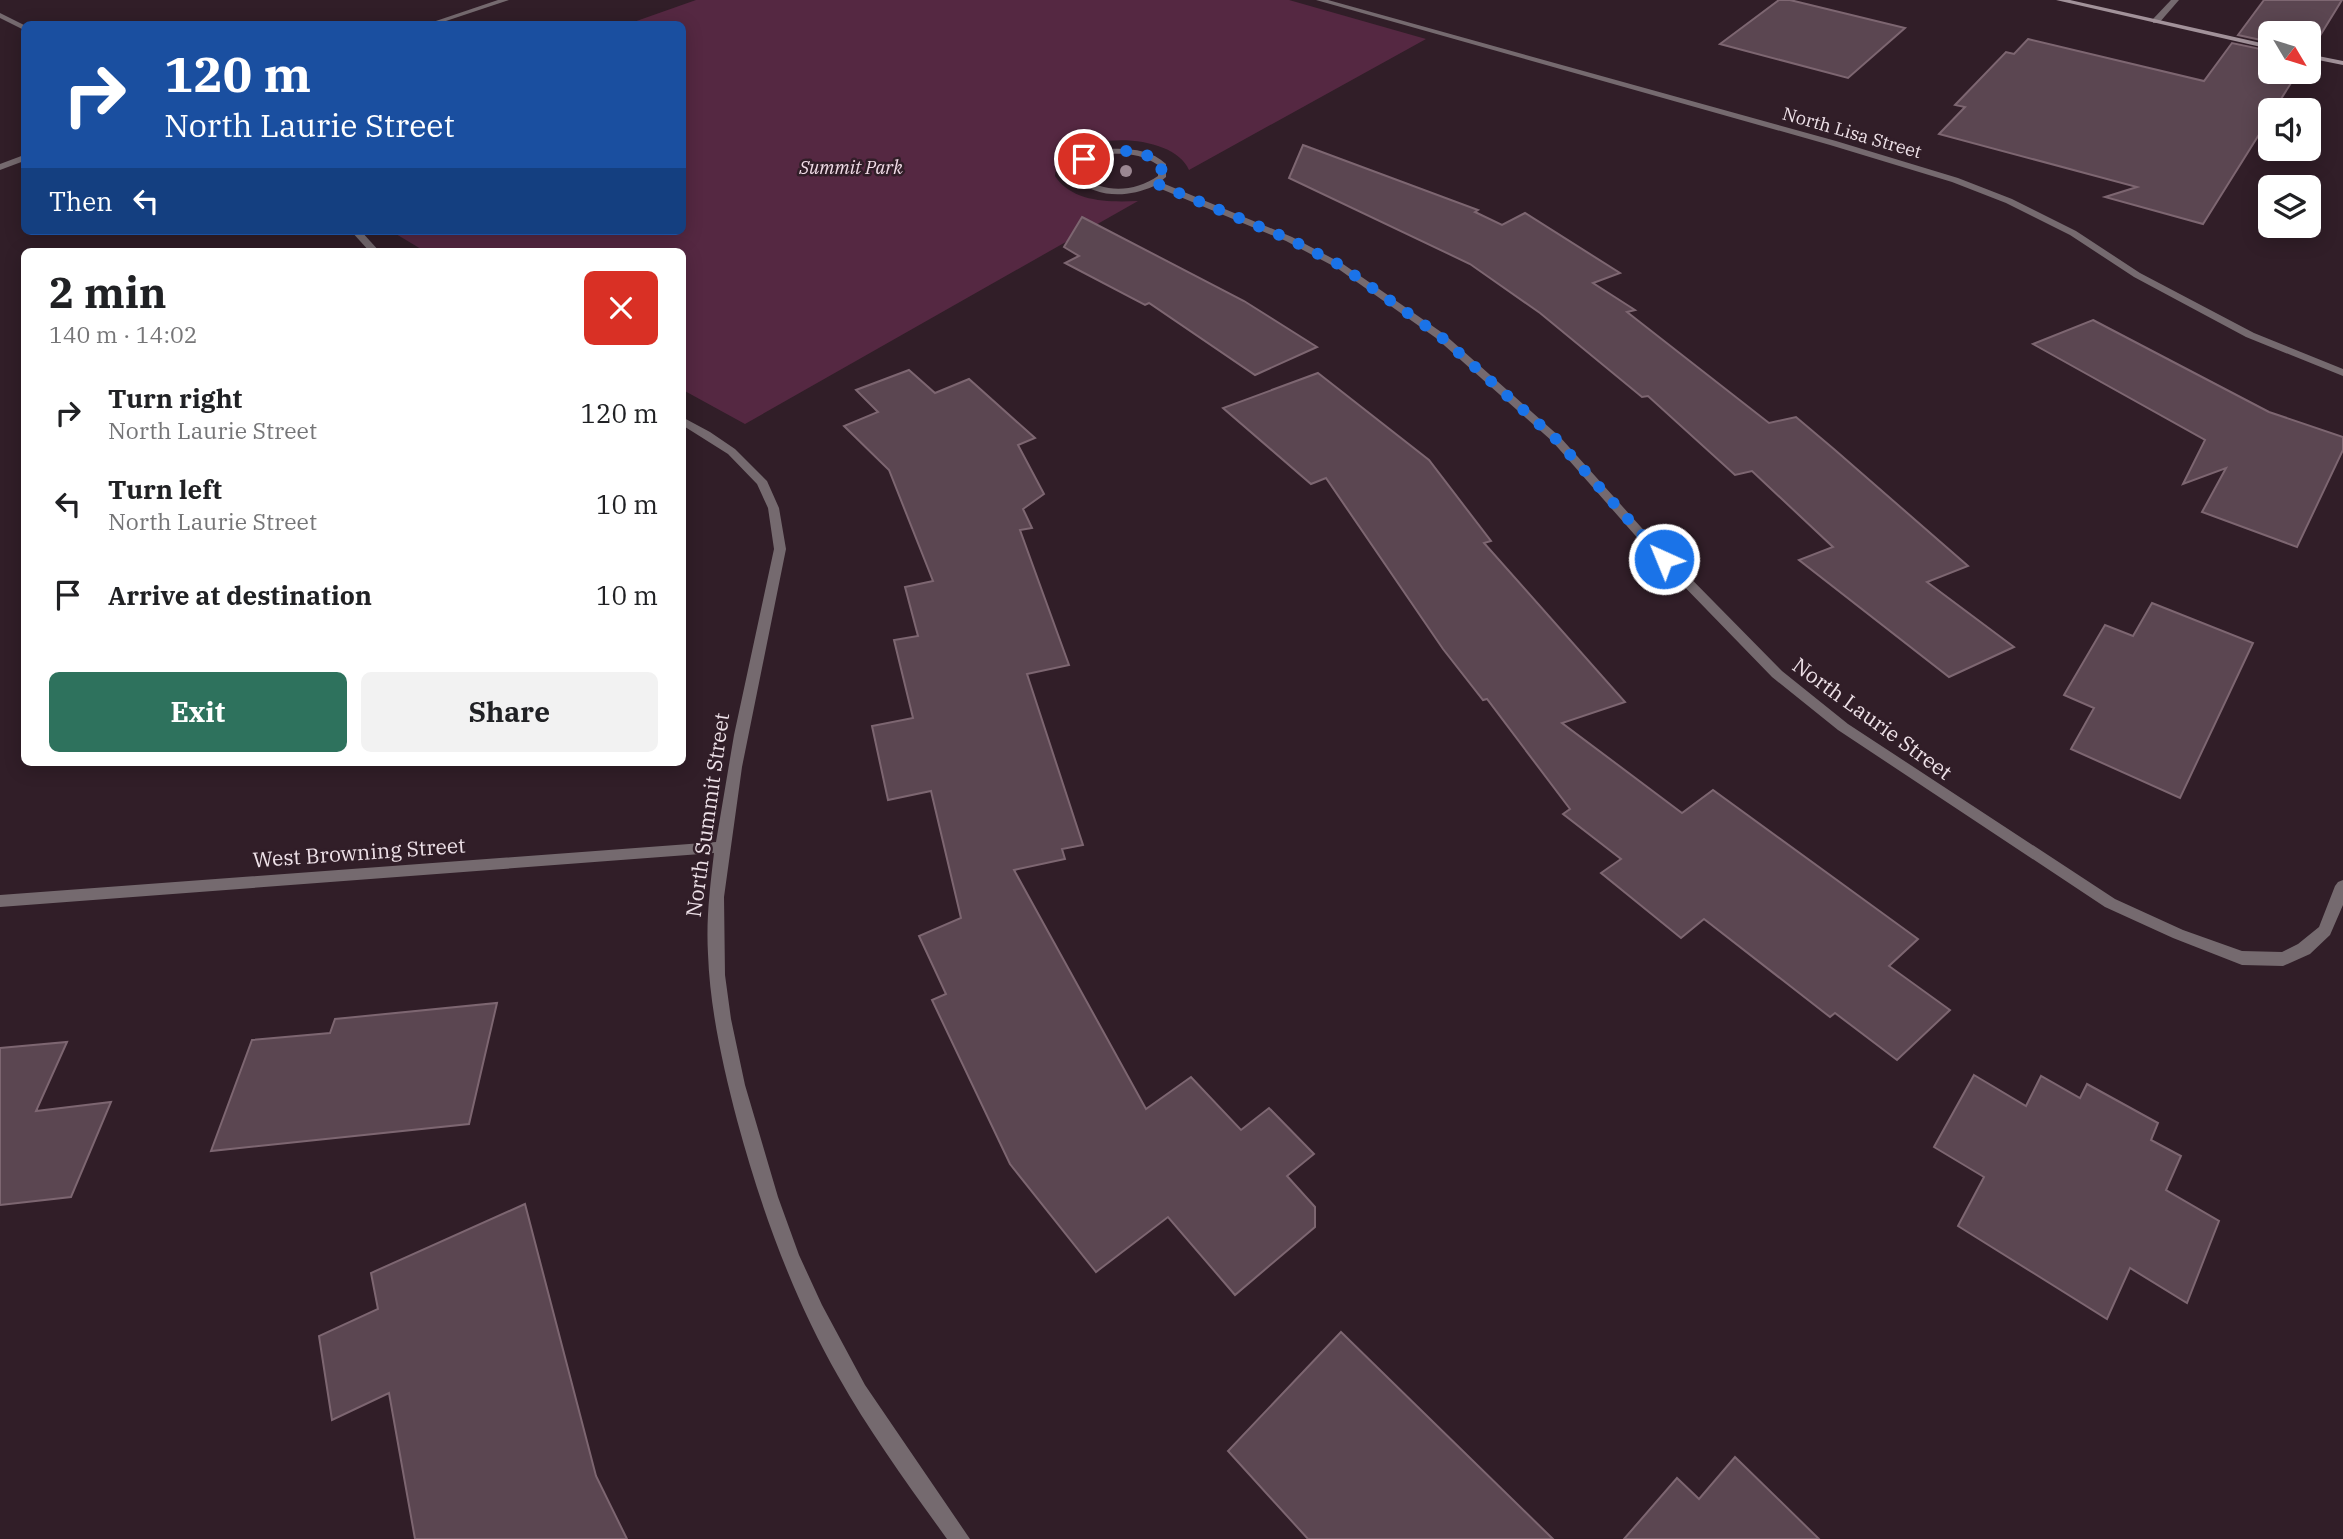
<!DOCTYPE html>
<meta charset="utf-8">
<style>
:root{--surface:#fff;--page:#f2f2f2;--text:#202124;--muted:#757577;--accent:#2e725d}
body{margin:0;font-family:"IBM Plex Serif",serif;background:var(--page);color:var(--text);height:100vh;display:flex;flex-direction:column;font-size:26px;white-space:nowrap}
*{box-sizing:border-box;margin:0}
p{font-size:23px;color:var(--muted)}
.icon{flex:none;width:38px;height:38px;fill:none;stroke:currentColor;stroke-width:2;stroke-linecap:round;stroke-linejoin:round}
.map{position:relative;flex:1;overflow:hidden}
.drawer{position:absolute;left:21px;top:248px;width:665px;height:518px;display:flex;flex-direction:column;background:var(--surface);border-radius:10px;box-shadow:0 4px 18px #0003}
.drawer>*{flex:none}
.hud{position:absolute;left:21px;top:21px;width:665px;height:214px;border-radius:10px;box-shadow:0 4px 18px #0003;background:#1a4fa0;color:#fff;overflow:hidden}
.needle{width:46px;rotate:128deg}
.fabs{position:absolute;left:2258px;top:21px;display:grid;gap:14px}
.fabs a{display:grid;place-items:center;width:63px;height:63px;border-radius:10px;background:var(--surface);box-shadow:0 4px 18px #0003;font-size:35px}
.pin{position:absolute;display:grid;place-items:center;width:60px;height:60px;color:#fff;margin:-30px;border:4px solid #fff;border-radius:50%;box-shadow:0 2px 7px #0007}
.me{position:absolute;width:77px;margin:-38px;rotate:316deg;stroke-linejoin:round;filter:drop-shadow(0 0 5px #0008)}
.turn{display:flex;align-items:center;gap:24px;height:147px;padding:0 28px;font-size:32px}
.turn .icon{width:91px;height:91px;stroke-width:2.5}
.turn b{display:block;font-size:49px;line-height:60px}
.then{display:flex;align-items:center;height:66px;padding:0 28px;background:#0003;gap:14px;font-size:26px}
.round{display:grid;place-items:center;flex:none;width:74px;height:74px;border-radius:10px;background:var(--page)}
.overview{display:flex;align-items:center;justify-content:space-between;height:119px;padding:0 28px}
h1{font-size:42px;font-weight:700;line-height:52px}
.action{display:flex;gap:14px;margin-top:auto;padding:14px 28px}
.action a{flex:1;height:80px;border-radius:10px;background:var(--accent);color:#fff;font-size:28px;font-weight:700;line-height:80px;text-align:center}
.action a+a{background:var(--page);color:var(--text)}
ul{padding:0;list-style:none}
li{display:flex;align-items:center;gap:21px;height:91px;padding:0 28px}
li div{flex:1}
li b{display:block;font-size:26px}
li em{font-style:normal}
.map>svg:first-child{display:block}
.green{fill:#552842}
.building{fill:#5b4651;stroke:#7d6671;stroke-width:2}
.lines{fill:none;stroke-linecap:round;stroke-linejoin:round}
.street{fill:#756a6f;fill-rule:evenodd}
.secondary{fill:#a2929a;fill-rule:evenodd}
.tree{fill:#9b8792}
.route{stroke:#1a73e8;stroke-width:12;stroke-dasharray:0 21.6}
.labels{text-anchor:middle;stroke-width:5;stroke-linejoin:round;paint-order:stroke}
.far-street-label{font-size:18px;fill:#eee1e8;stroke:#311e28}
.far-park-label{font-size:18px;font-style:italic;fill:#f2dde8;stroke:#311e28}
.street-label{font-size:21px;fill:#eee1e8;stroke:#311e28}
</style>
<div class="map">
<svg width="2343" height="1539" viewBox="0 0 2343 1539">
<rect width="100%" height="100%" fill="#311e28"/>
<path class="green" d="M696,0H1289L1426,39L1189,170C1171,128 1057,131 1055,176C1073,203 1110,202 1138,201L745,424L683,390L682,252H426L391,231H682V24H628Z"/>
<g class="building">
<path d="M1779,0H1790L1905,28L1848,78L1720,44Z"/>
<path d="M2264,0H2342L2310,52L2308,33H2270V42L2238,35Z"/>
<path d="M2028,39L2204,81L2232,43L2270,51V72H2298L2274,110H2270V117L2203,224L2105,197L2137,187L1939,134L1965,107L1955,105L2006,52L2014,54Z"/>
<path d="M1303,145L1478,210L1475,212L1502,225L1525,213L1620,273L1593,283L1635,310L1627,312L1769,423L1796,417L1835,450L1968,566L1927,582L2014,647L1949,677L1799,560L1833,547L1752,471L1735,475L1648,396L1642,397L1540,313L1470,264L1289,178Z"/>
<path d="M1082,217L1244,301L1317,347L1255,375L1149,303L1145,305L1065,263L1079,256L1064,247Z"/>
<path d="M2093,320L2269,412L2343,437V450L2297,547L2202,512L2226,468L2183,484L2205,440L2033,344Z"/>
<path d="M909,370L935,393L969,379L1035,438L1018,445L1044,494L1023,509L1032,528L1020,530L1069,665L1027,674L1083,845L1062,849L1065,859L1014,870L1146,1109L1191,1077L1241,1130L1269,1108L1314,1154L1287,1176L1315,1207V1227L1235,1295L1168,1217L1096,1272L1010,1164L932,1000L946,994L919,936L961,918L931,791L888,800L872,726L913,718L894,640L918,636L905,587L933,581L889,470L844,426L878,412L856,390Z"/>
<path d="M1318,373L1429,460L1491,541L1484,543L1625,702L1562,723L1682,813L1713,790L1918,939L1889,966L1950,1010L1897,1060L1835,1013L1830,1017L1704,919L1681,938L1601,873L1621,859L1563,814L1570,809L1487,699L1483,700L1443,649L1326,478L1311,484L1223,408Z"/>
<path d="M2152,603L2253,643L2180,798L2071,749L2094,708L2064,695L2105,625L2133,636Z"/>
<path d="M497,1003L469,1124L211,1151L252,1040L330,1033L335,1019Z"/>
<path d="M67,1042L36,1111L111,1102L71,1197L0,1205V1048Z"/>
<path d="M1974,1075L2026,1106L2041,1076L2080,1098L2087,1084L2158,1123L2151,1140L2181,1156L2166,1190L2219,1221L2187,1303L2130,1268L2107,1319L1958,1226L1984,1177L1934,1147Z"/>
<path d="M525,1204L596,1476L627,1539H415L389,1393L332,1420L319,1336L378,1309L371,1273Z"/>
<path d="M1341,1332L1553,1539H1308L1228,1451Z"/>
<path d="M1735,1457L1819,1539H1624L1677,1478L1699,1499Z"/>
</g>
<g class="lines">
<g class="street">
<path d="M498,0H509L437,24H427Z"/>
<path d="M1316,0H1328L1836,141L1958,178L2012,199L2076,231L2140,273L2254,333L2343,369V376L2246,337L2134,277L2070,235L2006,203L1952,182L1830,145Z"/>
<path d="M2171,0H2179L2159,23H2153V19Z"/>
<path d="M0,13L24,25V30L0,18Z"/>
<path d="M1107,149C1128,148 1150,149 1166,164V177L1160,182L1292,237L1343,264L1444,334L1560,437L1649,536L1782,671L1848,724L2115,899L2183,930L2242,951L2282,952L2298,944L2319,927L2335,886L2338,882L2343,880V905L2330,935L2310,954L2283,966L2242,965L2173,938L2105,907L1838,730L1772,677L1641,542L1552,441L1436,338L1337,268L1286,241L1154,186C1127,198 1098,198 1074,179V165L1081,157ZM1108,154C1126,153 1142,154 1158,165V176C1134,192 1105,194 1081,176L1082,166L1087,161Z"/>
<path d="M24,155V161L0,170V164Z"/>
<path d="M351,231H361L380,252H370Z"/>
<path d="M682,417L710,432L735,449L767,481L779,508L786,549L742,767L724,897L725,975L731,1019L745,1085L778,1197L799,1255L822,1305L865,1385L970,1539H947C909,1486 870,1433 838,1376C793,1297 761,1209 737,1120C723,1066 710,1010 708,954C706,920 710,887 714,853L0,907V895L716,842L734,735L774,549L768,508L757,484L728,454L682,425Z"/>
</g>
<g class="secondary">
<path d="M2056,0H2070L2270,45V49Z"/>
<path d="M2308,54L2343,61V65L2308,58Z"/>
</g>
</g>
<circle class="tree" cx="1126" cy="171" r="6"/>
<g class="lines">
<path class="route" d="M1084,159C1108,149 1141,146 1161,164L1162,177L1155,183L1289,239L1340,265L1440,336L1556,439L1664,559"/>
</g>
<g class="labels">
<g class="far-street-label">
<text transform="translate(1852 133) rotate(16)" y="6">North Lisa Street</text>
</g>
<g class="far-park-label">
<text x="851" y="174">Summit Park</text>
</g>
<g class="street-label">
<text transform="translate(1872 719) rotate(36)" y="7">North Laurie Street</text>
<text transform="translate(708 815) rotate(-82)" y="7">North Summit Street</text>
<text transform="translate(359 853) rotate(-4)" y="7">West Browning Street</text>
</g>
</g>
</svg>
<div class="fabs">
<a><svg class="needle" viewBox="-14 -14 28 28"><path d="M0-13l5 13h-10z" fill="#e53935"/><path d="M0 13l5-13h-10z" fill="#757577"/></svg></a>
<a><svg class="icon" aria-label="sound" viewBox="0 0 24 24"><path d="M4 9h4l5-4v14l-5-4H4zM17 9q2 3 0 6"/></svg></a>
<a><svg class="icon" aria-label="layers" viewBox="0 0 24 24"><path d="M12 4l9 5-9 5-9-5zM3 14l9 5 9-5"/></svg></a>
</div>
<div class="pin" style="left:1084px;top:159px;background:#d93025"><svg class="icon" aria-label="arrive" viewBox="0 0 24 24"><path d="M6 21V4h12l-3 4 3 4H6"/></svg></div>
<svg class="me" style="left:1664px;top:559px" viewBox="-20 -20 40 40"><circle r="17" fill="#1a73e8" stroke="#fff" stroke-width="3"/><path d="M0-11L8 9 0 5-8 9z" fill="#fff"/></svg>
<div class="hud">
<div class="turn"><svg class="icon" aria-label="right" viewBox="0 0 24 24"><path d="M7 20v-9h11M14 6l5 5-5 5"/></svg><div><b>120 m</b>North Laurie Street</div></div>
<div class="then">Then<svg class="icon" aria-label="left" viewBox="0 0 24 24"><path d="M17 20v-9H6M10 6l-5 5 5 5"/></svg></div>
</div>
<section class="drawer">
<div class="overview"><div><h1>2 min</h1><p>140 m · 14:02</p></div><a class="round" style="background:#d93025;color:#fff"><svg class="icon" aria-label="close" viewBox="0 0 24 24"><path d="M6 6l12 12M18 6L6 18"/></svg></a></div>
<ul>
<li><svg class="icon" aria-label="right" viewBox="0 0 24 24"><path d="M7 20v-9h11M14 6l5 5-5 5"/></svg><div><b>Turn right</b><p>North Laurie Street</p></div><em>120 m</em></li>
<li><svg class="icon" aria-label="left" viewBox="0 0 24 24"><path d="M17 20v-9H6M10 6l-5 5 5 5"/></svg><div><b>Turn left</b><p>North Laurie Street</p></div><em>10 m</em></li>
<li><svg class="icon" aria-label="arrive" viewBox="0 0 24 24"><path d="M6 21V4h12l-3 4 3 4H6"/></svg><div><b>Arrive at destination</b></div><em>10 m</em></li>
</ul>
<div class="action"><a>Exit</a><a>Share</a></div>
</section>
</div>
